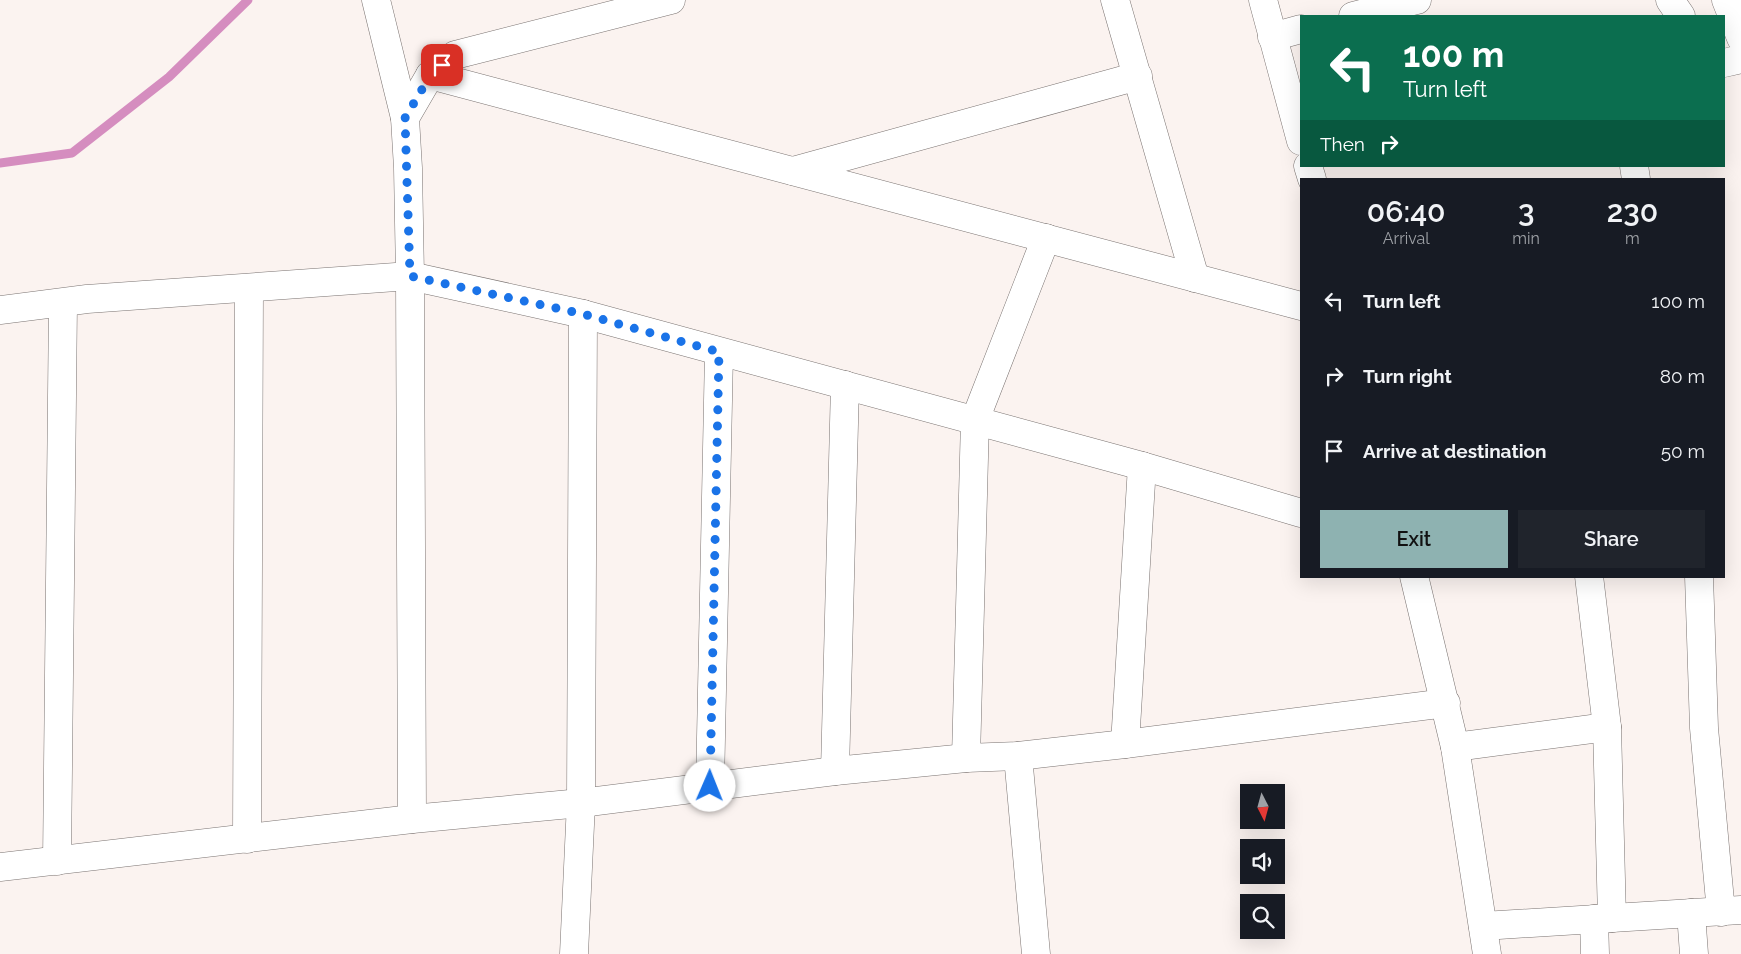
<!DOCTYPE html>
<style>
:root{--surface:#171b24;--page:#20242c;--text:#f1f3f6;--muted:#9ea1a6;--accent:#8eb2b1}
body{margin:0;font-family:Raleway,sans-serif;background:var(--page);color:var(--text);height:100vh;display:flex;flex-direction:column;font-size:19px;white-space:nowrap}
*{box-sizing:border-box;margin:0}
p{font-size:16px;color:var(--muted)}
.icon{flex:none;width:28px;height:28px;fill:none;stroke:currentColor;stroke-width:2;stroke-linecap:round;stroke-linejoin:round}
.map{position:relative;flex:1;overflow:hidden}
.side{position:absolute;left:1300px;top:178px;width:425px;height:400px;display:flex;flex-direction:column;background:var(--surface);border-radius:0px;box-shadow:0 5px 20px #0002}
.side>*{flex:none}
.banner{position:absolute;left:1300px;top:15px;width:425px;height:152px;border-radius:0px;box-shadow:0 5px 20px #0002;background:#0b6e4f;color:#fff;overflow:hidden}
.needle{width:32px;rotate:174deg}
.buttons{position:absolute;left:1240px;top:784px;display:grid;gap:10px}
.buttons a{display:grid;place-items:center;width:45px;height:45px;border-radius:0px;background:var(--surface);box-shadow:0 5px 20px #0002;font-size:25px}
.pin{position:absolute;display:grid;place-items:center;width:42px;height:42px;color:#fff;margin:-21px;border-radius:10px;box-shadow:0 2px 8px #0006}
.me{position:absolute;width:55px;margin:-28px;rotate:1deg;stroke-linejoin:round;filter:drop-shadow(0 0 4px #0008)}
.turn{display:flex;align-items:center;gap:18px;height:105px;padding:0 20px;font-size:22px}
.turn .icon{width:65px;height:65px;stroke-width:2.5}
.turn b{display:block;font-size:35px;line-height:42px}
.then{display:flex;align-items:center;height:48px;padding:0 20px;background:#0003;gap:10px;font-size:19px}
.eta{display:flex;justify-content:space-evenly;align-items:center;height:85px;text-align:center}
.eta b{font-size:30px;font-weight:600;line-height:35px}
.button{display:flex;gap:10px;margin-top:auto;padding:10px 20px}
.button a{flex:1;height:58px;border-radius:0px;background:var(--accent);color:#111;font-size:20px;font-weight:600;line-height:58px;text-align:center}
.button a+a{background:var(--page);color:var(--text)}
ul{padding:0;list-style:none}
li{display:flex;align-items:center;gap:15px;height:75px;padding:0 20px}
li div{flex:1}
li b{display:block;font-size:19px}
li em{font-style:normal}
.map>svg:first-child{display:block}
.lines{fill:none;stroke-linecap:round;stroke-linejoin:round}
.stream{stroke:#d58dbf;stroke-width:9}
.minor-casing{stroke:#7a7371;stroke-width:29}
.minor{stroke:#fff;stroke-width:28}
.route{stroke:#1a73e8;stroke-width:9;stroke-dasharray:0 16.2}
</style>
<div class="map">
<svg width="1741" height="954" viewBox="0 0 1741 954">
<rect width="100%" height="100%" fill="#fbf3f0"/>
<g class="lines">
<path class="stream" d="M0,163L72,153L169,77L248,0"/>
<g class="minor-casing">
<g id="minor">
<path d="M376,0L405,118"/>
<path d="M1115,0L1195,278"/>
<path d="M1263,0L1301,141"/>
<path d="M1670,0L1681,16"/>
<path d="M1726,0L1741,38"/>
<path d="M1353,16L1417,0"/>
<path d="M1272,37L1301,29"/>
<path d="M1724,63L1741,59"/>
<path d="M430,75L1301,306"/>
<path d="M1308,166L1312,179"/>
<path d="M1634,166L1636,179"/>
<path d="M793,171L1138,76"/>
<path d="M0,310L87,299L410,276L583,314L1142,466L1301,513"/>
<path d="M1414,576L1455,747L1487,954"/>
<path d="M1589,576L1607,727L1612,918"/>
<path d="M1699,576L1704,728L1721,912"/>
<path d="M1125,744L1142,466"/>
<path d="M1455,747L1607,727"/>
<path d="M1018,756L1036,954"/>
<path d="M966,758L975,420L1046,238"/>
<path d="M835,771L845,385"/>
<path d="M710,786L719,353"/>
<path d="M412,819L410,276L408,168L405,118L430,75L455,55L671,0"/>
<path d="M247,839L249,288"/>
<path d="M57,861L63,303"/>
<path d="M0,867L412,819L581,803L835,771L966,758L1018,756L1125,744L1446,703"/>
<path d="M1691,913L1694,954"/>
<path d="M1594,919L1595,954"/>
<path d="M1483,926L1741,910"/>
<path d="M574,954L581,803L583,314"/>
</g>
</g>
<use href="#minor" class="minor"/>
</g>
<g class="lines">
<path class="route" d="M442,65L430,76L405,118L410,276L583,314L719,352L710,786"/>
</g>
</svg>
<div class="buttons">
<a><svg class="needle" viewBox="-14 -14 28 28"><path d="M0-13l5 13h-10z" fill="#e53935"/><path d="M0 13l5-13h-10z" fill="#9ea1a6"/></svg></a>
<a><svg class="icon" aria-label="sound" viewBox="0 0 24 24"><path d="M4 9h4l5-4v14l-5-4H4zM17 9q2 3 0 6"/></svg></a>
<a><svg class="icon" aria-label="search" viewBox="0 0 24 24"><circle cx="10" cy="10" r="6"/><path d="M15 15l6 6"/></svg></a>
</div>
<div class="pin" style="left:442px;top:65px;background:#d93025"><svg class="icon" aria-label="arrive" viewBox="0 0 24 24"><path d="M6 21V4h12l-3 4 3 4H6"/></svg></div>
<svg class="me" style="left:710px;top:786px" viewBox="-20 -20 40 40"><circle r="19" fill="#fff"/><path d="M0-13L10 11 0 6-10 11z" fill="#1a73e8"/></svg>
<div class="banner">
<div class="turn"><svg class="icon" aria-label="left" viewBox="0 0 24 24"><path d="M17 20v-9H6M10 6l-5 5 5 5"/></svg><div><b>100 m</b>Turn left</div></div>
<div class="then">Then<svg class="icon" aria-label="right" viewBox="0 0 24 24"><path d="M7 20v-9h11M14 6l5 5-5 5"/></svg></div>
</div>
<section class="side">
<div class="eta">
<div><b>06:40</b><p>Arrival</p></div>
<div><b>3</b><p>min</p></div>
<div><b>230</b><p>m</p></div>
</div>
<ul>
<li><svg class="icon" aria-label="left" viewBox="0 0 24 24"><path d="M17 20v-9H6M10 6l-5 5 5 5"/></svg><div><b>Turn left</b></div><em>100 m</em></li>
<li><svg class="icon" aria-label="right" viewBox="0 0 24 24"><path d="M7 20v-9h11M14 6l5 5-5 5"/></svg><div><b>Turn right</b></div><em>80 m</em></li>
<li><svg class="icon" aria-label="arrive" viewBox="0 0 24 24"><path d="M6 21V4h12l-3 4 3 4H6"/></svg><div><b>Arrive at destination</b></div><em>50 m</em></li>
</ul>
<div class="button"><a>Exit</a><a>Share</a></div>
</section>
</div>
